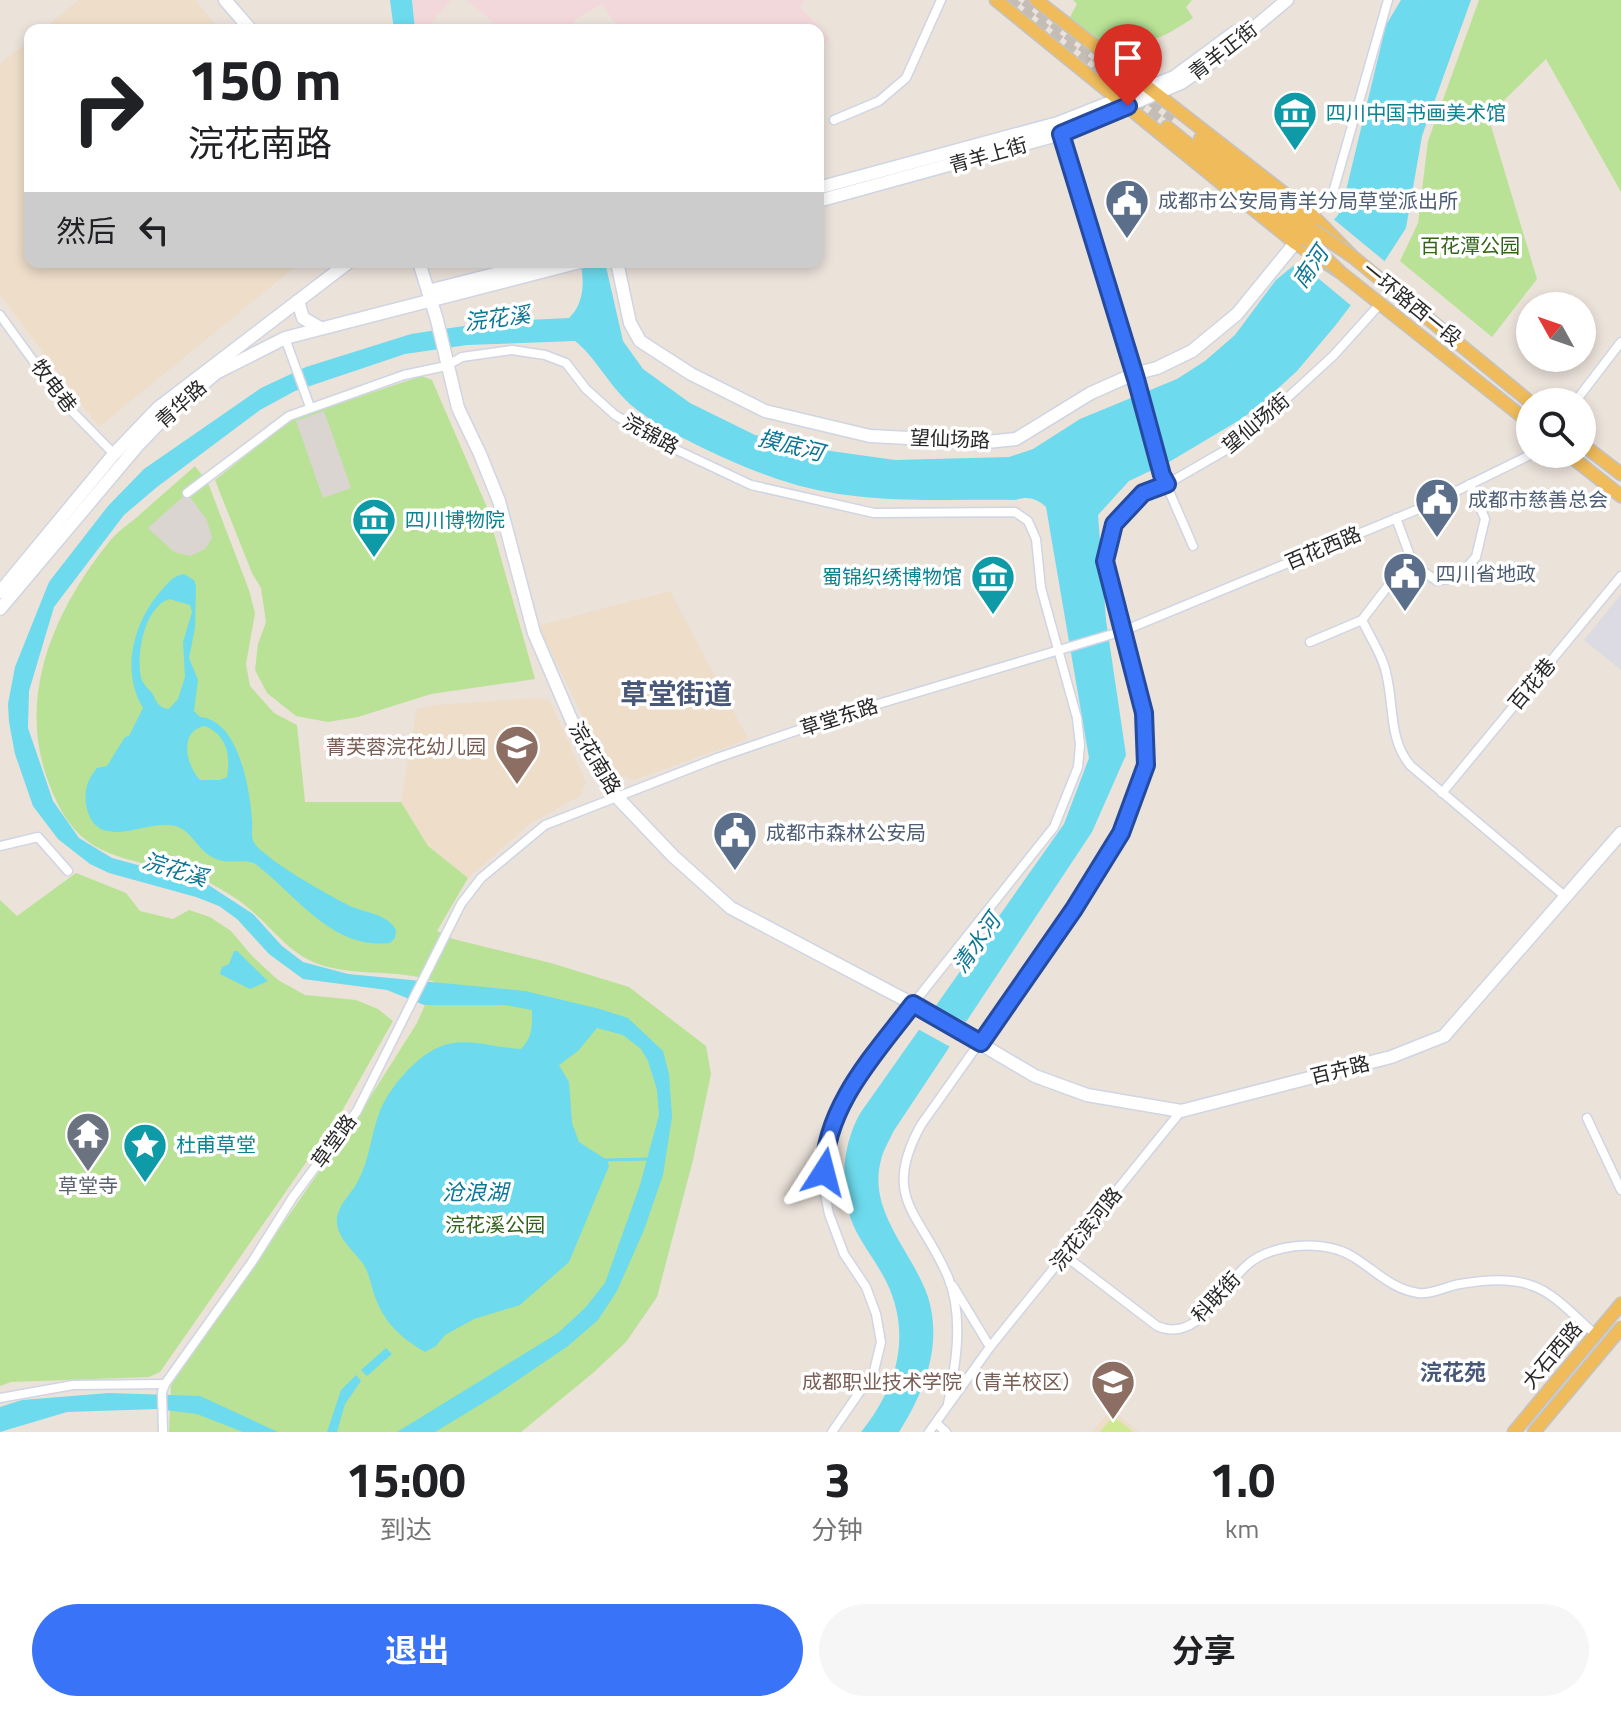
<!DOCTYPE html>
<html lang="zh">
<meta charset="utf-8">
<style>
:root{--surface:#fff;--page:#f6f6f6;--text:#202124;--muted:#757577;--accent:#3973f8}
body{margin:0;font-family:"Titillium Web","Noto Sans SC",sans-serif;background:var(--page);color:var(--text);height:100vh;display:flex;flex-direction:column;font-size:30px;white-space:nowrap}
*{box-sizing:border-box;margin:0}
p{font-size:26px;color:var(--muted)}
.icon{flex:none;width:44px;height:44px;fill:none;stroke:currentColor;stroke-width:2;stroke-linecap:round;stroke-linejoin:round}
.map{position:relative;height:1432px;overflow:hidden}
.panel{display:flex;flex-direction:column;background:var(--surface);flex:1}
.panel>*{flex:none}
.hud{position:absolute;left:24px;top:24px;width:800px;height:244px;border-radius:16px;box-shadow:0 4px 12px #0003;background:#fff;color:var(--text);overflow:hidden}
.needle{width:52px;rotate:310deg}
.buttons{position:absolute;left:1516px;top:292px;display:grid;gap:16px}
.buttons a{display:grid;place-items:center;width:80px;height:80px;border-radius:50%;background:var(--surface);box-shadow:0 4px 12px #0003;font-size:40px}
.pin{position:absolute;display:grid;place-items:center;width:68px;height:68px;color:#fff;margin:-82px -34px;border-radius:50% 50% 50% 0;rotate:-45deg;box-shadow:0 0 8px #0007}
.pin .icon{rotate:45deg}
.me{position:absolute;width:88px;margin:-44px;rotate:9deg;stroke-linejoin:round;filter:drop-shadow(0 0 6px #0008)}
.turn{display:flex;align-items:center;gap:28px;height:168px;padding:0 32px;font-size:36px}
.turn .icon{width:104px;height:104px;stroke-width:2.5}
.turn b{display:block;font-size:56px;line-height:68px}
.then{display:flex;align-items:center;height:76px;padding:0 32px;background:#0003;gap:16px;font-size:30px}
.eta{display:flex;justify-content:space-evenly;align-items:center;height:136px;text-align:center}
.eta b{font-size:48px;font-weight:700;line-height:56px}
.button{display:flex;gap:16px;margin-top:auto;padding:16px 32px}
.button a{flex:1;height:92px;border-radius:48px;background:var(--accent);color:#fff;font-size:32px;font-weight:700;line-height:92px;text-align:center}
.button a+a{background:var(--page);color:var(--text)}
.map>svg:first-child{display:block}
.industrial{fill:#dcdbe3}
.education{fill:#edddc9}
.medical{fill:#f2d7db}
.green{fill:#b9e296}
.pitch{fill:#cee992}
.plaza{fill:#dbd5d1}
.water{fill:#6ddaed;fill-rule:evenodd}
.pier{fill:#ebe2da}
.lines{fill:none;stroke-linecap:round;stroke-linejoin:round}
.stream{stroke:#6ddaed;stroke-width:3}
.primary-tunnel{stroke:#c4bdb6;stroke-width:12;stroke-dasharray:12 6;stroke-linecap:butt}
.street-casing{stroke:#cfd5e2;stroke-width:11}
.secondary-casing{stroke:#cfd5e2;stroke-width:15}
.primary-casing{stroke:#c3c3c3;stroke-width:15}
.street{stroke:#fff;stroke-width:8}
.secondary{stroke:#fff;stroke-width:12}
.primary{stroke:#efbb5b;stroke-width:12}
.primary-bridge-casing{stroke:#c3c3c3;stroke-width:15;stroke-linecap:butt}
.primary-bridge{stroke:#efbb5b;stroke-width:12}
.route-casing{stroke:#254ba1;stroke-width:20}
.route{stroke:#3973f8;stroke-width:14}
.labels{text-anchor:middle;stroke-width:7;stroke-linejoin:round;paint-order:stroke}
.street-label{font-size:20px;fill:#282828;stroke:#fff}
.culture-label{font-size:20px;fill:#0d838f;stroke:#fff;text-anchor:start}
.service-label{font-size:20px;fill:#4e5e75;stroke:#fff;text-anchor:start}
.park-label{font-size:20px;fill:#32641a;stroke:#fff}
.education-label{font-size:20px;fill:#785e54;stroke:#fff;text-anchor:end}
.worship-label{font-size:20px;fill:#5b616d;stroke:#fff}
.water-label{font-size:22px;font-style:italic;fill:#0e7797;stroke:#fff}
.neighbourhood-label{font-size:22px;font-weight:bold;fill:#495778;stroke:#fff}
.district-label{font-size:28px;font-weight:bold;fill:#495778;stroke:#fff}
</style>
<div class="map">
<svg width="1621" height="1432" viewBox="0 0 1621 1432">
<rect width="100%" height="100%" fill="#ebe2da"/>
<path class="industrial" d="M1621,594V670L1584,640Z"/>
<g class="education">
<path d="M79,0H195L220,30H42Z"/>
<path d="M30,40V262H301L99,427L0,295V64Z"/>
<path d="M670,591L748,739L634,780L621,776L606,764L541,631V625Z"/>
<path d="M536,698L550,701L586,782L580,796L531,823L468,878L428,846L401,802L417,709L436,705Z"/>
<path d="M1111,1409L1139,1432H1092Z"/>
</g>
<g class="medical">
<path d="M413,0H452L424,30H415Z"/>
<path d="M466,0H805L800,7L830,39L818,49V30H697L695,28L691,30H620L602,4L574,20L572,30H503Z"/>
</g>
<g class="green">
<path d="M1073,0H1192L1186,7L1193,18C1163,37 1155,44 1119,39L1110,49L1070,17L1077,4Z"/>
<path d="M1479,0H1621V192L1546,59L1488,116L1537,279L1492,337L1400,261L1418,223L1428,141Z"/>
<path d="M422,376L432,380L486,505L535,679L431,694L358,717L328,722L296,716L267,693L255,670L258,644L266,622L261,588L252,573L215,480L292,419Z"/>
<path d="M195,466L208,483L249,590L255,613L246,664L250,686L274,713L297,725L305,802H401L428,846L468,878L437,931L453,939L551,963L629,987L706,1046L711,1074L693,1160L657,1297L626,1342L593,1373L521,1432H169L171,1385L364,1107L417,1023L435,982C399,968 358,977 321,965C288,954 272,926 246,906C235,897 222,890 210,883C169,861 116,868 80,835C64,820 54,798 47,778C17,693 56,608 109,542C116,533 127,525 136,518C156,500 176,483 195,466Z"/>
<path d="M76,873L126,893L140,911L173,919L189,910L210,917L231,931L253,957L278,980L305,995L356,1000L378,1009L393,1021L342,1111L160,1372L149,1377L11,1382L0,1386V900L17,916Z"/>
</g>
<path class="pitch" d="M1113,1416L1133,1432H1100Z"/>
<g class="plaza">
<path d="M324,411L351,488L323,498L296,421Z"/>
<path d="M187,493L207,520L212,538L205,549L190,556L174,552L148,528Z"/>
</g>
<g class="water">
<path d="M390,0H412L415,30H394Z"/>
<path d="M1401,0H1471L1422,136L1406,228L1386,259L1335,326L1297,371L1261,404L1243,418L1169,462L1129,481L1098,515L1106,620L1126,755L1092,832L893,1132C889,1141 883,1151 881,1160C867,1212 913,1252 928,1297C943,1345 924,1393 899,1432H861C893,1393 910,1345 892,1295C884,1272 867,1252 856,1231C838,1195 841,1145 861,1112L1064,824L1089,758L1046,507C1036,498 1028,496 1015,500C941,499 861,505 790,483C760,474 732,462 705,449C681,437 657,426 636,409C610,389 598,359 575,341L467,345L405,354L295,391L260,410L157,487L124,515L54,607L29,691L28,728L53,801L79,838L112,858L207,884L253,914L282,946L303,962L348,974L525,991L600,1009L628,1018L663,1051L669,1074L672,1117L663,1175L644,1230L617,1291L598,1320L568,1346L496,1395L435,1432H397L558,1333L585,1308L605,1283L640,1185L659,1115L657,1090L648,1061L641,1049L623,1035L597,1028L578,1051L559,1065L569,1082L572,1123L579,1142L607,1160L609,1166L569,1262L520,1305L474,1319L445,1335L436,1346L425,1352C400,1337 384,1323 374,1294C371,1284 369,1274 364,1265C355,1252 339,1240 337,1224C335,1207 351,1195 358,1181C370,1159 371,1133 380,1111C389,1088 415,1058 437,1048C464,1035 492,1048 521,1049C533,1037 532,1026 532,1010L504,1005H424L387,990L303,979L269,954L237,919L219,906L196,897L109,873L90,864L58,839L33,806L15,754L9,722L8,704L15,667L49,582L108,506L144,469L261,388L306,367L411,334L490,322L569,318C584,304 585,281 580,262H605L623,341L643,369L690,403L755,435L809,448L895,460L1009,457L1033,449L1080,419L1177,379L1205,361L1235,335L1276,280L1299,261L1338,215L1344,199L1386,25Z"/>
<path d="M184,574L194,580L196,586L195,628L189,658L198,680L194,711L200,717C239,720 250,790 252,820C253,828 250,837 255,844C268,861 328,895 348,905C364,913 387,913 396,930L395,938L390,943C331,950 296,894 254,863C239,858 227,866 212,857C195,848 190,825 168,825C140,823 98,850 87,809C83,793 87,780 97,768L107,766L125,737L129,736L143,708C121,672 133,623 160,592C168,583 172,576 184,574ZM169,599L190,605L192,612L183,642L185,677L178,699L169,709C158,708 157,702 152,693C148,688 143,684 141,678C136,654 144,608 169,599ZM205,726C227,735 231,756 227,777L220,780H200C186,765 178,731 205,726Z"/>
<path d="M234,951H237L268,981L250,989L220,974L222,967L229,964Z"/>
<path d="M386,1348L392,1354L367,1376L361,1370Z"/>
<path d="M356,1375L361,1381L345,1404L337,1432H327L341,1390Z"/>
<path d="M109,1393L200,1396L278,1432H243L197,1414L157,1409L67,1412L0,1432V1407L22,1400Z"/>
</g>
<g class="pier">
<path d="M1331,217L1388,264L1354,308L1295,259Z"/>
<path d="M932,1006L970,1024L954,1049L916,1028Z"/>
</g>
<g class="lines">
<path class="stream" d="M604,1160L648,1159"/>
<g class="primary-tunnel">
<path d="M1008,0L1167,127"/>
<path d="M1025,0L1174,118"/>
</g>
<g class="street-casing">
<g id="street">
<path d="M834,120L879,101L906,78L941,0"/>
<path d="M1312,215L1332,196L1388,0"/>
<path d="M0,315L63,402L114,454"/>
<path d="M285,338L310,407"/>
<path d="M1136,379L1162,475L1193,546"/>
<path d="M1575,402L1621,342"/>
<path d="M187,493L289,416L404,375L446,366L462,357L512,350L545,355L566,363L586,389L615,415L664,444L751,485L874,513L1015,512L1028,521L1036,539L1041,588L1077,718L1080,745L1078,767L1054,827L913,1004L835,1113L824,1154V1189L829,1214L844,1254L866,1287L876,1314L881,1342L874,1371L832,1432"/>
<path d="M1396,518L1413,564L1437,581L1458,577L1476,557L1485,519L1470,484"/>
<path d="M1410,557L1362,620C1370,637 1384,658 1387,677C1394,708 1389,741 1411,766L1567,898"/>
<path d="M1310,642L1362,620"/>
<path d="M1442,793L1621,576"/>
<path d="M0,846L38,837L68,871"/>
<path d="M1587,1118L1621,1190"/>
<path d="M1064,1255L1157,1326C1198,1344 1221,1288 1246,1266C1256,1256 1270,1251 1284,1248C1306,1243 1336,1245 1355,1258C1377,1272 1392,1289 1418,1293C1431,1295 1447,1286 1460,1284C1482,1280 1511,1277 1533,1286C1556,1294 1577,1319 1595,1334"/>
<path d="M953,1286L990,1347"/>
<path d="M0,1398L73,1385L165,1384"/>
<path d="M948,1404C956,1364 964,1316 948,1277C921,1213 880,1199 921,1125L1074,909L1121,833L1146,765L1144,713L1105,561L1114,524L1143,493L1167,484L1238,443L1333,356L1380,304"/>
<path d="M936,1423L946,1432"/>
<path d="M163,1432L162,1392L165,1384L252,1262L293,1197L357,1111L461,904L481,878L545,825L717,758L848,713L1123,631L1426,506L1532,454"/>
<path d="M929,1432L990,1347L1181,1111"/>
</g>
</g>
<g class="secondary-casing">
<g id="secondary">
<path d="M225,0L251,30"/>
<path d="M1059,126L1136,379"/>
<path d="M818,188L1058,123L1174,77L1235,32"/>
<path d="M818,201L1061,134L1181,83L1215,60L1287,0"/>
<path d="M419,262L437,320L458,408L480,454L499,501L534,633L583,747L616,796L673,856L731,908L913,1004L1035,1076L1087,1095L1181,1111L1391,1057L1444,1036L1621,833"/>
<path d="M617,262L630,323L640,341L691,374L765,411L870,436L987,442L1016,439L1091,393L1134,374L1157,368L1192,351L1237,314L1295,243"/>
<path d="M428,291L542,262"/>
<path d="M298,301L303,318L320,328"/>
<path d="M0,592L114,454L158,408L349,262"/>
<path d="M0,609L139,444L166,416L216,373L285,338L580,262"/>
</g>
</g>
<g class="primary-casing">
<g id="primary">
<path d="M996,0L1295,243L1340,272L1530,423"/>
<path d="M1036,0L1312,215L1353,257L1530,402"/>
<path d="M1167,127L1306,239"/>
<path d="M1200,139L1313,230"/>
<path d="M1582,444L1621,474"/>
<path d="M1568,454L1621,496"/>
<path d="M1514,1432L1621,1304"/>
<path d="M1534,1432L1621,1328"/>
</g>
</g>
<use href="#street" class="street"/>
<use href="#secondary" class="secondary"/>
<use href="#primary" class="primary"/>
<g class="primary-bridge-casing">
<g id="primary-bridge">
<path d="M1313,230L1353,257"/>
<path d="M1306,239L1340,272"/>
</g>
</g>
<use href="#primary-bridge" class="primary-bridge"/>
</g>
<g class="lines">
<g class="route-casing">
<path id="route" d="M824,1172C825,1106 875,1054 913,1004L981,1043L1074,909L1121,833L1146,765L1144,713L1105,561L1114,524L1143,493L1167,484L1162,475L1136,379L1061,134L1128,106"/>
</g>
<use href="#route" class="route"/>
</g>
<defs>
<g id="museum-pin" transform="scale(2.3)"><path d="M0 17L-7.5 6A9.5 9.5 0 1 1 7.5 6Z" fill="#0f9aa8" stroke="#fff"/><path d="M0-6L6-3V-2H-6V-3ZM-5-1h2V3h-2ZM-1-1h2V3h-2ZM3-1h2V3H3ZM-6 4H6V6H-6Z" fill="#fff"/></g>
<g id="civic-pin" transform="scale(2.3)"><path d="M0 17L-7.5 6A9.5 9.5 0 1 1 7.5 6Z" fill="#5c6f8a" stroke="#fff"/><path d="M-.6-6.5H3V-4.5H.6V-3L4-1V1h2V6H-6V1h2V-1L-.6-3ZM-1.2 2.5V6h2.4V2.5Z" fill="#fff"/></g>
<g id="school-pin" transform="scale(2.3)"><path d="M0 17L-7.5 6A9.5 9.5 0 1 1 7.5 6Z" fill="#8d6e63" stroke="#fff"/><path d="M0-5L7-2L0 1L-7-2ZM-4 1L0 2.5L4 1V4Q0 6-4 4Z" fill="#fff"/></g>
<g id="temple-pin" transform="scale(2.3)"><path d="M0 17L-7.5 6A9.5 9.5 0 1 1 7.5 6Z" fill="#6b7280" stroke="#fff"/><path d="M0-6L5-2H3V0L6.5 2.5H4V6H1.5V3h-3V6H-4V2.5H-6.5L-3 0V-2H-5Z" fill="#fff"/></g>
<g id="sight-pin" transform="scale(2.3)"><path d="M0 17L-7.5 6A9.5 9.5 0 1 1 7.5 6Z" fill="#0f9aa8" stroke="#fff"/><path d="M0-6L1.8-2.2L6-1.7L2.9 1.2L3.7 5.4L0 3.3L-3.7 5.4L-2.9 1.2L-6-1.7L-1.8-2.2Z" fill="#fff"/></g>
<g id="university-pin" transform="scale(2.3)"><path d="M0 17L-7.5 6A9.5 9.5 0 1 1 7.5 6Z" fill="#8d6e63" stroke="#fff"/><path d="M0-5L7-2L0 1L-7-2ZM-4 1L0 2.5L4 1V4Q0 6-4 4Z" fill="#fff"/></g>
</defs>
<g fill-rule="evenodd">
<use href="#museum-pin" x="1295" y="113"/>
<use href="#civic-pin" x="1127" y="201"/>
<use href="#civic-pin" x="1437" y="500"/>
<use href="#museum-pin" x="374" y="520"/>
<use href="#civic-pin" x="1405" y="574"/>
<use href="#museum-pin" x="993" y="577"/>
<use href="#school-pin" x="517" y="747"/>
<use href="#civic-pin" x="735" y="833"/>
<use href="#temple-pin" x="88" y="1134"/>
<use href="#sight-pin" x="145" y="1145"/>
<use href="#university-pin" x="1113" y="1382"/>
</g>
<g class="labels">
<g class="street-label">
<text transform="translate(1223 51) rotate(-38)" y="7">青羊正街</text>
<text transform="translate(988 155) rotate(-16)" y="7">青羊上街</text>
<text transform="translate(1412 304) rotate(39)" y="7">一环路西一段</text>
<text transform="translate(54 386) rotate(53)" y="7">牧电巷</text>
<text transform="translate(181 404) rotate(-42)" y="7">青华路</text>
<text transform="translate(1256 423) rotate(-40)" y="7">望仙场街</text>
<text transform="translate(651 434) rotate(29)" y="7">浣锦路</text>
<text transform="translate(950 439) rotate(2)" y="7">望仙场路</text>
<text transform="translate(1323 548) rotate(-23)" y="7">百花西路</text>
<text transform="translate(1532 684) rotate(-50)" y="7">百花巷</text>
<text transform="translate(839 717) rotate(-18)" y="7">草堂东路</text>
<text transform="translate(595 758) rotate(59)" y="7">浣花南路</text>
<text transform="translate(1340 1070) rotate(-14)" y="7">百卉路</text>
<text transform="translate(334 1141) rotate(-54)" y="7">草堂路</text>
<text transform="translate(1086 1229) rotate(-51)" y="7">浣花滨河路</text>
<text transform="translate(1216 1297) rotate(-47)" y="7">科联街</text>
<text transform="translate(1552 1355) rotate(-50)" y="7">大石西路</text>
</g>
<g class="culture-label">
<text x="1326" y="120">四川中国书画美术馆</text>
<text x="405" y="527">四川博物院</text>
<text x="962" y="584" text-anchor="end">蜀锦织绣博物馆</text>
<text x="176" y="1152">杜甫草堂</text>
</g>
<g class="service-label">
<text x="1158" y="208">成都市公安局青羊分局草堂派出所</text>
<text x="1468" y="507">成都市慈善总会</text>
<text x="1436" y="581">四川省地政</text>
<text x="766" y="840">成都市森林公安局</text>
</g>
<g class="park-label">
<text x="1470" y="253">百花潭公园</text>
<text x="495" y="1232">浣花溪公园</text>
</g>
<g class="education-label">
<text x="486" y="754">菁芙蓉浣花幼儿园</text>
<text x="1082" y="1389">成都职业技术学院（青羊校区）</text>
</g>
<g class="worship-label">
<text x="88" y="1193">草堂寺</text>
</g>
<g class="water-label">
<text transform="translate(1310 267) rotate(-56)" y="8">南河</text>
<text transform="translate(497 318) rotate(-7)" y="8">浣花溪</text>
<text transform="translate(791 445) rotate(14)" y="8">摸底河</text>
<text transform="translate(175 869) rotate(17)" y="8">浣花溪</text>
<text transform="translate(976 943) rotate(-55)" y="8">清水河</text>
<text x="475" y="1200">沧浪湖</text>
</g>
<g class="neighbourhood-label">
<text x="1453" y="1380">浣花苑</text>
</g>
<g class="district-label">
<text x="676" y="704">草堂街道</text>
</g>
</g>
</svg>
<div class="buttons">
<a><svg class="needle" viewBox="-14 -14 28 28"><path d="M0-13l5 13h-10z" fill="#e53935"/><path d="M0 13l5-13h-10z" fill="#757577"/></svg></a>
<a><svg class="icon" aria-label="search" viewBox="0 0 24 24"><circle cx="10" cy="10" r="6"/><path d="M15 15l6 6"/></svg></a>
</div>
<div class="pin" style="left:1128px;top:106px;background:#d93025"><svg class="icon" aria-label="arrive" viewBox="0 0 24 24"><path d="M6 21V4h12l-3 4 3 4H6"/></svg></div>
<svg class="me" style="left:824px;top:1172px" viewBox="-20 -20 40 40"><path d="M0-17L14 15 0 8-14 15z" fill="#3973f8" stroke="#fff" stroke-width="4"/></svg>
<div class="hud">
<div class="turn"><svg class="icon" aria-label="right" viewBox="0 0 24 24"><path d="M7 20v-9h11M14 6l5 5-5 5"/></svg><div><b>150 m</b>浣花南路</div></div>
<div class="then">然后<svg class="icon" aria-label="left" viewBox="0 0 24 24"><path d="M17 20v-9H6M10 6l-5 5 5 5"/></svg></div>
</div>
</div>
<section class="panel">
<div class="eta">
<div><b>15:00</b><p>到达</p></div>
<div><b>3</b><p>分钟</p></div>
<div><b>1.0</b><p>km</p></div>
</div>
<div class="button"><a>退出</a><a>分享</a></div>
</section>
